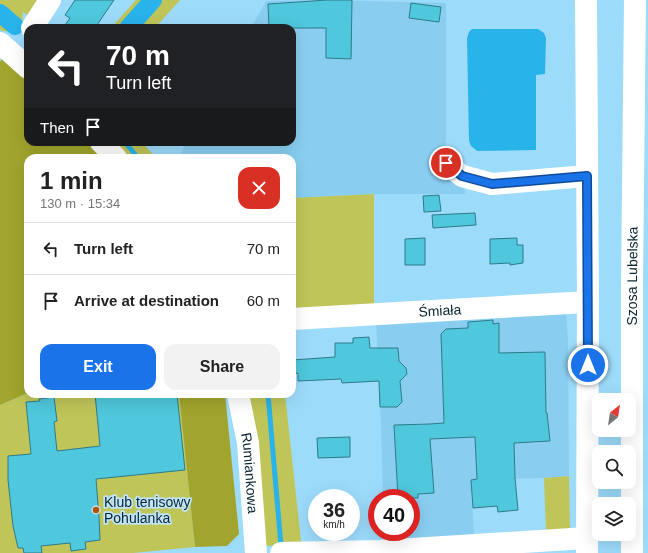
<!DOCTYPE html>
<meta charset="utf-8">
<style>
:root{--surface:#fff;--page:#f2f2f2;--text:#222;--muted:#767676;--line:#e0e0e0;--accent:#1a73e8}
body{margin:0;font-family:Arial,sans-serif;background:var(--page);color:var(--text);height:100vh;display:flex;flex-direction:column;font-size:15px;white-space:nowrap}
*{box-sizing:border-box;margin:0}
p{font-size:13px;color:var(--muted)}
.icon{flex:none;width:22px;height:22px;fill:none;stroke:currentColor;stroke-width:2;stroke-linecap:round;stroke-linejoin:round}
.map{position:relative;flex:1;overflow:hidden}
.details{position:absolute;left:24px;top:154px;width:272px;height:244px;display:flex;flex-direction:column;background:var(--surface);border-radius:12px;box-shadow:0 4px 16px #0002}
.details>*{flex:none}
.hud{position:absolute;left:24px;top:24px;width:272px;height:122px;border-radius:12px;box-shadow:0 4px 16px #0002;background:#202124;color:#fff;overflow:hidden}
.needle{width:26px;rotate:30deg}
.tools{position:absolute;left:592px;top:393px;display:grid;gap:8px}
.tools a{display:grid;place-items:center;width:44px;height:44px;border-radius:8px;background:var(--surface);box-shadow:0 4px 16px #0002;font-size:20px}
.speed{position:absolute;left:308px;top:489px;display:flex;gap:8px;font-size:20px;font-weight:700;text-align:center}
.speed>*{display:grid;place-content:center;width:52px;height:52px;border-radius:50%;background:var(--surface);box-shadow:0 4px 16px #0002;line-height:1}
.speed small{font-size:10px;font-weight:400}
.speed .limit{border:6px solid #d22;background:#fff;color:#111}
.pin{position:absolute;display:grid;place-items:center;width:34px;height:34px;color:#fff;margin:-17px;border:2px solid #fff;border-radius:50%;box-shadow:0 1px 4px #0007}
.me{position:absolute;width:44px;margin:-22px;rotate:0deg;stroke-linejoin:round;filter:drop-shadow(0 0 3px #0008)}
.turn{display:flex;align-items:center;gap:14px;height:84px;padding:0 16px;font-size:18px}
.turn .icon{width:52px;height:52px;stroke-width:2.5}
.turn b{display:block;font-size:28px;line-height:34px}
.then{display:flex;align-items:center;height:38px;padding:0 16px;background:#0003;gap:8px;font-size:15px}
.round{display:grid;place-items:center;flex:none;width:42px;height:42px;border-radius:12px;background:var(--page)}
.summary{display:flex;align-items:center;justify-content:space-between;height:68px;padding:0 16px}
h1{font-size:24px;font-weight:600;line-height:30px}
.cta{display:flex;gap:8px;margin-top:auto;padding:8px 16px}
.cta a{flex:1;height:46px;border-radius:12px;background:var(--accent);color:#fff;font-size:16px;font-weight:600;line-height:46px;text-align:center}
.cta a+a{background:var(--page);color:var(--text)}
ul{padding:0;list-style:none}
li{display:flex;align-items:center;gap:12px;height:52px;padding:0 16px;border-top:1px solid var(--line)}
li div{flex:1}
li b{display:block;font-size:15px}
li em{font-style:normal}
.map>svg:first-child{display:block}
.built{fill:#89cef1}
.green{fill:#c0c559}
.forest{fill:#a1a52d}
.water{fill:#28b3eb}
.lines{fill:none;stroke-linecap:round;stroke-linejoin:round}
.stream{stroke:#28b3eb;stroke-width:5}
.canal{stroke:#28b3eb;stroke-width:18}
.building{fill:#4fc7dc;stroke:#2e7b89}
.minor{stroke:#fff;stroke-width:22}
.highway{stroke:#fff;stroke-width:22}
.route-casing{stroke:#114b97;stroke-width:10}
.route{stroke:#1a73e8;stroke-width:7}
.poi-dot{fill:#b25400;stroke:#c0e4f8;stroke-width:1.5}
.labels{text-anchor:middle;stroke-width:3.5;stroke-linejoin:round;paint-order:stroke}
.street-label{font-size:14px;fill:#0a2430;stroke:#c0e4f8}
.poi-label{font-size:14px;fill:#0a2430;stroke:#c0e4f8;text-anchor:start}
</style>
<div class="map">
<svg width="648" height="553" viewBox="0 0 648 553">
<rect width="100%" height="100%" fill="#9ddbfb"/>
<g class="built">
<path d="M327,0L446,3V163L456,183L464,188L465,194H374L292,198V158H178L187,142H292V28H251L266,1Z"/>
<path d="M566,310L568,341L569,476L544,478L471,480L474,536L385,541V532H411V498H383L381,426L376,323Z"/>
</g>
<g class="green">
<path d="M0,0H40L29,16L23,12L22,25L15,32L2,31L0,29Z"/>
<path d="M136,0H180L155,28H111Z"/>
<path d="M113,142H142L156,158H125Z"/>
<path d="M374,194V308L292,312V198Z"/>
<path d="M28,393V394H179L195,547L133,553H0V405Z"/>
<path d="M247,394H285L301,541L300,544L267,546L262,540Z"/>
<path d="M569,476L570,529L546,531L544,478Z"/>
</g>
<g class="forest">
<path d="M4,55L28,77V142H90L104,158H28V393L0,405V62Z"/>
<path d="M179,394H225L239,534L227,546L195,547Z"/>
</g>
<path class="water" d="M472,29H538L544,33L546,38L545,74L536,75V150L477,151L471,146L469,141L467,38L469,32Z"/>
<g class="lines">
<g class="stream">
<path d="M125,142L138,158"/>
<path d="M268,394L281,546"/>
</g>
<g class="canal">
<path d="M0,13L15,26"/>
<path d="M128,28L153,0"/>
</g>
</g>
<g class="building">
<path d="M75,0H114L95,28H63L70,18L65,15Z"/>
<path d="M327,0H352L351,59L326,58V28H269L268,4Z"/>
<path d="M411,3L441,7L439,22L409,18Z"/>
<path d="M439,195L441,211L424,212L423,196Z"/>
<path d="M475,213L476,225L433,228L432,215Z"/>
<path d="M425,238V265H405V239Z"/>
<path d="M517,238V245H523V263L510,265V263L490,264V239Z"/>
<path d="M493,320V324L499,323V353L545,352L546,413H547L550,441L514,443L515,478L518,510L498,512L497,506L473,508L471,480L477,479L475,437L430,439L434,493L418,494V498H398L394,425L430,424L444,423L441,334L446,329L468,328V322Z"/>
<path d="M369,337L370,348H398L399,361L406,368L407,374L400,381L402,402L397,407H380L379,381L342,383L341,379L298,381V373L292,374V360L335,357V343H353V338Z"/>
<path d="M95,394H177L185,470L96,479L99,517L100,540L85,542L86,549L71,551L70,543L41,546L42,553H24L23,548H18L13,526L8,480V456L31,454L26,402L40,401L39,399L54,397L57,421L54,422L57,451L100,446Z"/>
<path d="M350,437V457L318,458L317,438Z"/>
</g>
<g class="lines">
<g class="minor">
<path d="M586,0L588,302L587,553"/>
<path d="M32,28L50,0"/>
<path d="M0,43L28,68"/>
<path d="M101,142L116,158"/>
<path d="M446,163L462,176L492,184L587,176"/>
<path id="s1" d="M292,319L588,302"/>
<path id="s2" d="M238,394L248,443L256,553"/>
<path d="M281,553L380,551L587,538"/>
</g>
<path class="highway" id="s3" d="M632,553V287L635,0"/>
</g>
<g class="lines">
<g class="route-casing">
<path id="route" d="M446,163L462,176L492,184L587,176L588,365"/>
</g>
<use href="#route" class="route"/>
</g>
<circle class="poi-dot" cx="96" cy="510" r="4"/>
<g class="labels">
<g class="street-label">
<text dy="5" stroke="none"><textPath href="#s3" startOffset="277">Szosa Lubelska</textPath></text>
<text dy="5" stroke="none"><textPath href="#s1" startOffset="148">Śmiała</textPath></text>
<text dy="5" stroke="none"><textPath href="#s2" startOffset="80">Rumiankowa</textPath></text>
</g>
<g class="poi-label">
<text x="104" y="507">Klub tenisowy<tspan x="104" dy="16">Pohulanka</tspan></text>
</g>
</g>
</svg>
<div class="tools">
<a><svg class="needle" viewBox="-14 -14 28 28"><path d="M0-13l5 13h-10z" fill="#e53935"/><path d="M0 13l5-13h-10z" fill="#767676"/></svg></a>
<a><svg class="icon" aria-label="search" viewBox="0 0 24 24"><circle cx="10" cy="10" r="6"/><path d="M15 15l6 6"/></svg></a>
<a><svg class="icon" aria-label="layers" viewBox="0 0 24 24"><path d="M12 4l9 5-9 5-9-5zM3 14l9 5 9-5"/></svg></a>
</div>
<div class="speed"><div>36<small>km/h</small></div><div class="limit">40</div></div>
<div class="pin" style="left:446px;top:163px;background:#d93025"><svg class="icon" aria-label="arrive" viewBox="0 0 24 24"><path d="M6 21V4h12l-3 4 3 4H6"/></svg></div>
<svg class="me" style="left:588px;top:365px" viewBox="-20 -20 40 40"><circle r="17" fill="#1a73e8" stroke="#fff" stroke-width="3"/><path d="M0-11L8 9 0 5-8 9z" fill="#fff"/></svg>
<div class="hud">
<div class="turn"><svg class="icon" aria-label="left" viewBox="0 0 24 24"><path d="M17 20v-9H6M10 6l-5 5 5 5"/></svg><div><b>70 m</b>Turn left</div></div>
<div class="then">Then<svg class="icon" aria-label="arrive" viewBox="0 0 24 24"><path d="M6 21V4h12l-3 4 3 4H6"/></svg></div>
</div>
<section class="details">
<div class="summary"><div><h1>1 min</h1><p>130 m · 15:34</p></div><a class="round" style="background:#d93025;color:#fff"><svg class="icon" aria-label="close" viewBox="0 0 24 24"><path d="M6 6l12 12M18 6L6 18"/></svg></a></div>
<ul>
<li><svg class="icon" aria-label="left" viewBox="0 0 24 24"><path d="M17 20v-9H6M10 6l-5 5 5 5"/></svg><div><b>Turn left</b></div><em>70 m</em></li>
<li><svg class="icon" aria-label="arrive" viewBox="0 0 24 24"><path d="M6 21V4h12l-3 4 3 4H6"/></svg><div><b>Arrive at destination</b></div><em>60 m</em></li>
</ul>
<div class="cta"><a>Exit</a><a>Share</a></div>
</section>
</div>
